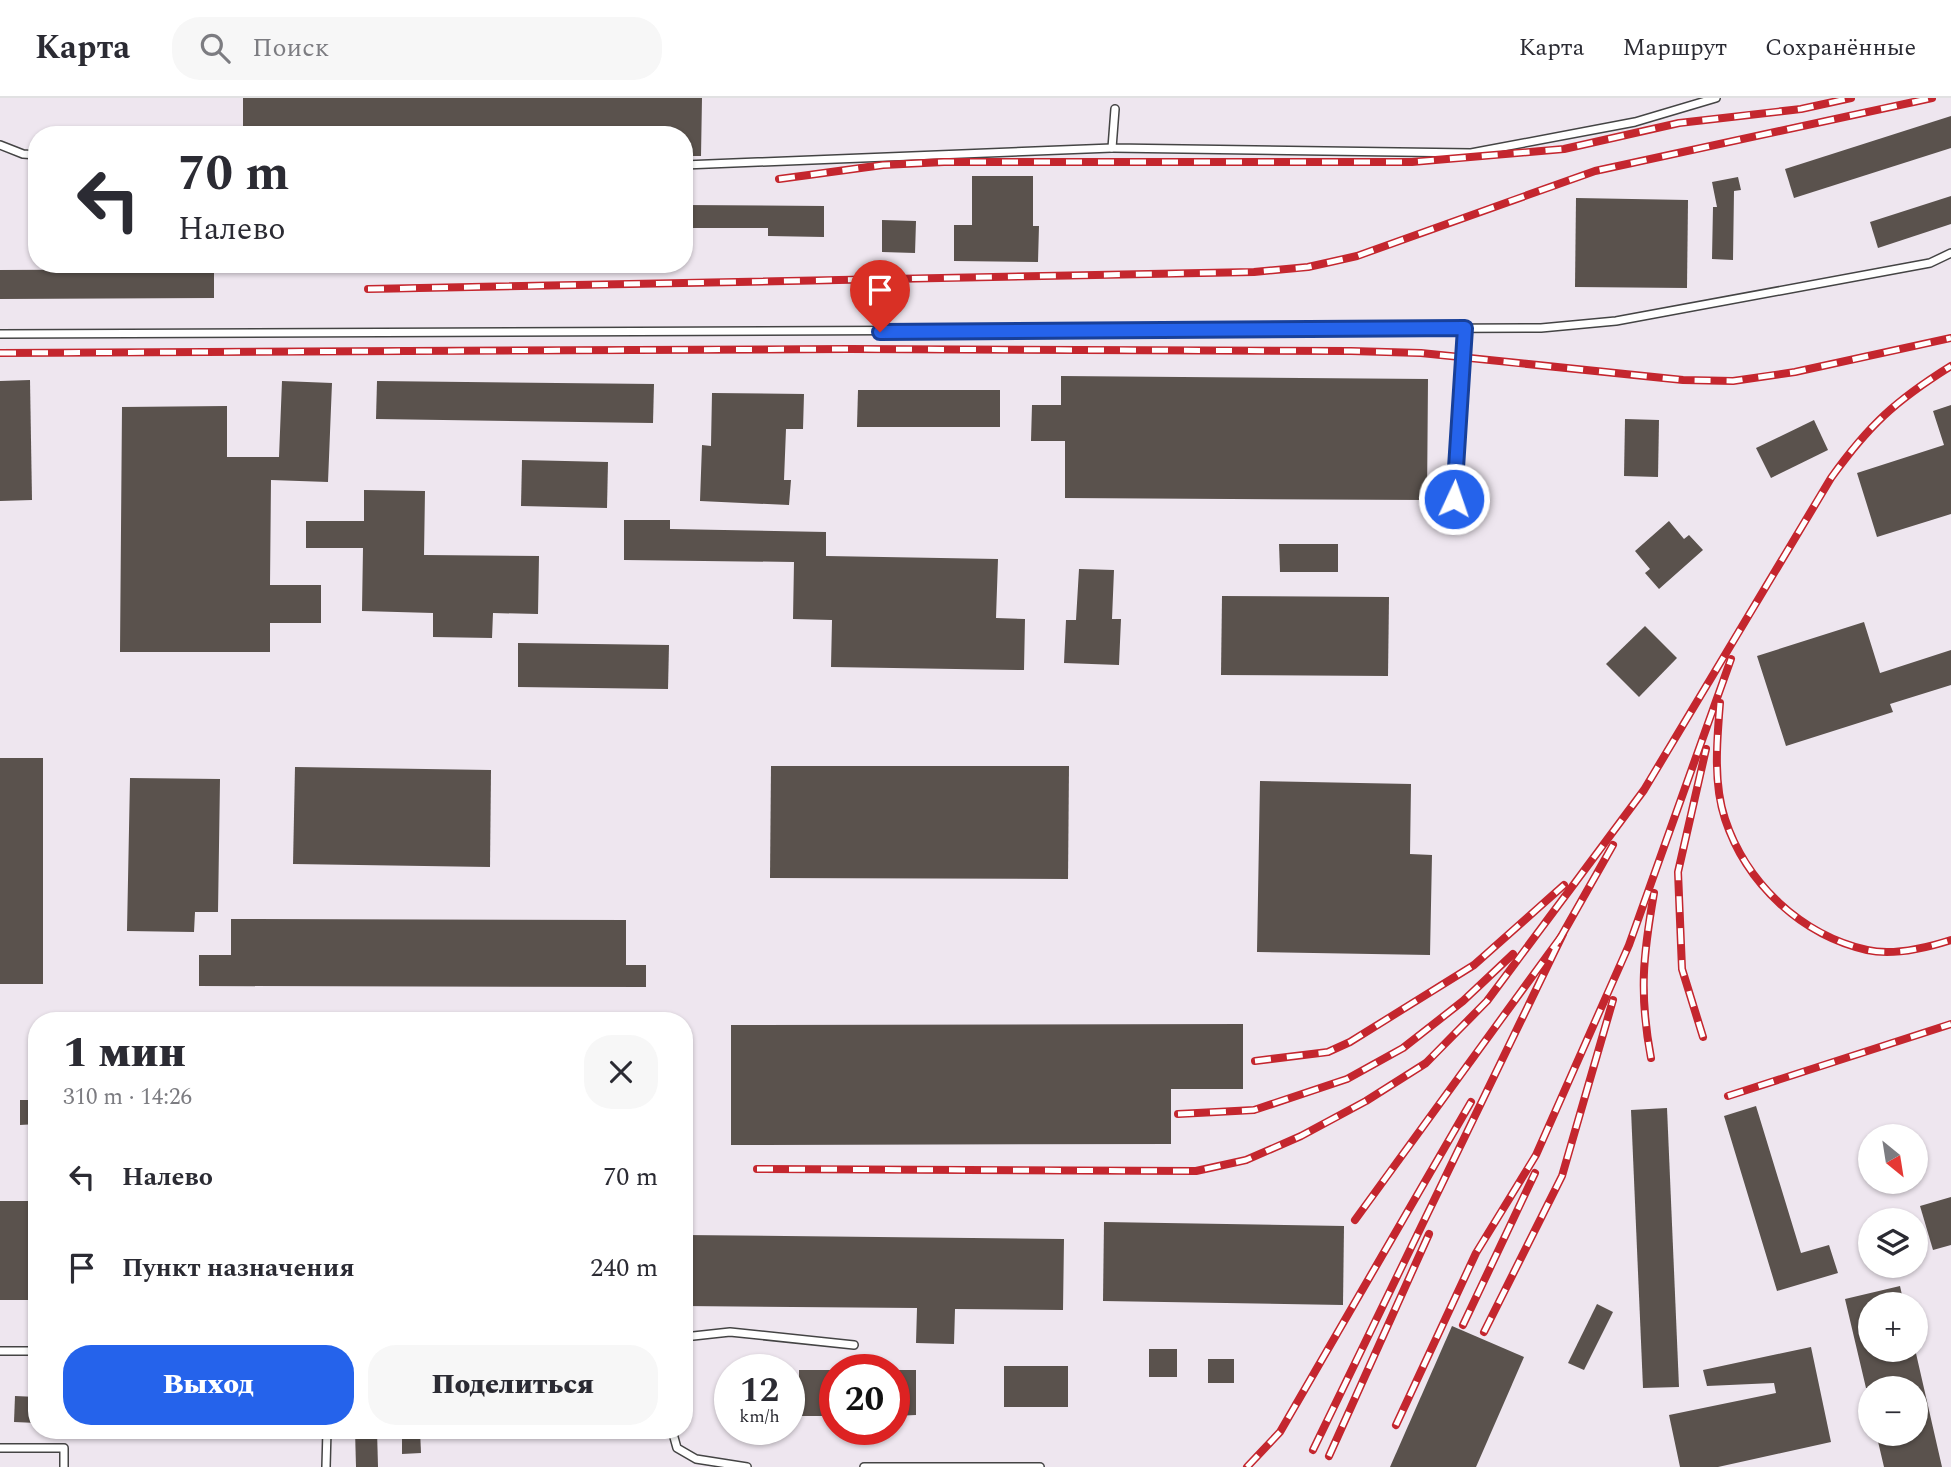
<!DOCTYPE html>
<html lang="ru">
<meta charset="utf-8">
<style>
:root{--surface:#fff;--page:#f7f7f7;--text:#2b2b33;--muted:#7c7c81;--line:#e1e1e2;--accent:#2563eb}
body{margin:0;font-family:Spectral,serif;background:var(--page);color:var(--text);height:100vh;display:flex;flex-direction:column;font-size:26px;white-space:nowrap}
*{box-sizing:border-box;margin:0}
p{font-size:23px;color:var(--muted)}
.icon{flex:none;width:38px;height:38px;fill:none;stroke:currentColor;stroke-width:2;stroke-linecap:round;stroke-linejoin:round}
.map{position:relative;flex:1;overflow:hidden}
.details{position:absolute;left:28px;top:914px;width:665px;height:427px;display:flex;flex-direction:column;background:var(--surface);border-radius:28px;box-shadow:0 2px 5px #0004}
.details>*{flex:none}
.guide{position:absolute;left:28px;top:28px;width:665px;height:147px;border-radius:28px;box-shadow:0 2px 5px #0004;background:#fff;color:var(--text);overflow:hidden}
.needle{width:46px;rotate:150deg}
.tools{position:absolute;left:1858px;top:1026px;display:grid;gap:14px}
.tools a{display:grid;place-items:center;width:70px;height:70px;border-radius:50%;background:var(--surface);box-shadow:0 2px 5px #0004;font-size:35px}
.speed{position:absolute;left:714px;top:1256px;display:flex;gap:14px;font-size:35px;font-weight:700;text-align:center}
.speed>*{display:grid;place-content:center;width:91px;height:91px;border-radius:50%;background:var(--surface);box-shadow:0 2px 5px #0004;line-height:1}
.speed small{font-size:18px;font-weight:400}
.speed .limit{border:10px solid #d22;background:#fff;color:#111}
.pin{position:absolute;display:grid;place-items:center;width:60px;height:60px;color:#fff;margin:-72px -30px;border-radius:50% 50% 50% 0;rotate:-45deg;box-shadow:0 0 7px #0007}
.pin .icon{rotate:45deg}
.me{position:absolute;width:77px;margin:-38px;rotate:3deg;stroke-linejoin:round;filter:drop-shadow(0 0 5px #0008)}
.turn{display:flex;align-items:center;gap:24px;height:147px;padding:0 35px;font-size:32px}
.turn .icon{width:91px;height:91px;stroke-width:2.5}
.turn b{display:block;font-size:49px;line-height:60px}
.round{display:grid;place-items:center;flex:none;width:74px;height:74px;border-radius:28px;background:var(--page)}
.headline{display:flex;align-items:center;justify-content:space-between;height:119px;padding:0 35px}
h1{font-size:42px;font-weight:800;line-height:52px}
.button{display:flex;gap:14px;margin-top:auto;padding:14px 35px}
.button a{flex:1;height:80px;border-radius:28px;background:var(--accent);color:#fff;font-size:28px;font-weight:800;line-height:80px;text-align:center}
.button a+a{background:var(--page);color:var(--text)}
ul{padding:0;list-style:none}
li{display:flex;align-items:center;gap:21px;height:91px;padding:0 35px}
li div{flex:1}
li b{display:block;font-size:26px}
li em{font-style:normal}
header{display:flex;align-items:center;gap:42px;box-sizing:border-box;height:98px;padding:0 35px;background:var(--surface);border-bottom:2px solid var(--line)}
header strong{font-size:33px}
nav{display:flex;gap:38px;margin-inline-start:auto;font-size:24px}
.search{width:490px;height:63px;background:var(--page);display:flex;align-items:center;gap:18px;box-sizing:border-box;padding:0 24px;border-radius:28px;color:var(--muted);font-size:26px}
.map>svg:first-child{display:block}
.industrial{fill:#eee6ef;fill-rule:evenodd}
.building{fill:#5a524d}
.lines{fill:none;stroke-linecap:round;stroke-linejoin:round}
.lane-casing{stroke:#444;stroke-width:10}
.lane{stroke:#fff;stroke-width:7}
.rail-casing{stroke:#c4262e;stroke-width:8}
.rail{stroke:#fff;stroke-width:5;stroke-dasharray:16;stroke-linecap:butt}
.route-casing{stroke:#184099;stroke-width:18}
.route{stroke:#2563eb;stroke-width:12}
</style>
<header>
<strong>Карта</strong>
<div class="search"><svg class="icon" aria-label="search" viewBox="0 0 24 24"><circle cx="10" cy="10" r="6"/><path d="M15 15l6 6"/></svg>Поиск</div>
<nav><a>Карта</a><a>Маршрут</a><a>Сохранённые</a></nav>
</header>
<div class="map">
<svg width="1951" height="1369" viewBox="0 0 1951 1369">
<rect width="100%" height="100%" fill="#fffdf5"/>
<path class="industrial" d="M0,0H1951V1369H0ZM37,37H684V166H37ZM37,922H684V1332H37ZM1871,1038H1916V1083H1871ZM1871,1122H1916V1167H1871ZM1871,1206H1916V1251H1871ZM730,1272H789V1332H730ZM835,1272H894V1332H835ZM1871,1290H1916V1335H1871Z"/>
<g class="building">
<path d="M243,0H702L701,58H684V37L243,32Z"/>
<path d="M1951,18V50L1794,100L1785,71Z"/>
<path d="M972,78H1033V128H1039L1038,164L954,163V127H972Z"/>
<path d="M1738,79L1741,92L1734,93L1733,162L1712,161L1713,109H1717L1712,84Z"/>
<path d="M1951,98V126L1878,150L1870,124Z"/>
<path d="M1576,100L1688,102L1687,190L1575,189Z"/>
<path d="M684,107L824,108V139L768,138V130H684Z"/>
<path d="M882,122L916,123L915,155L882,154Z"/>
<path d="M214,171V200L0,201V172Z"/>
<path d="M1061,278L1428,281L1427,402L1065,400V343H1031L1032,307H1061Z"/>
<path d="M30,282L32,402L0,403V283Z"/>
<path d="M282,283L332,285L328,384L271,382L270,487H321V525H270V554H120L122,309L227,308V359H279Z"/>
<path d="M377,283L654,286L653,325L376,321Z"/>
<path d="M858,292H1000V329H857Z"/>
<path d="M712,295L804,296L803,331H786L784,382H791L789,407L700,403L702,347L711,348Z"/>
<path d="M1951,307V416L1877,439L1857,375L1944,347L1933,313Z"/>
<path d="M1625,321L1659,322L1658,379L1624,378Z"/>
<path d="M1814,322L1828,352L1771,380L1756,350Z"/>
<path d="M522,362L608,364L607,410L521,408Z"/>
<path d="M364,392L425,393L424,457L539,458L538,516L493,515L492,540L433,539V515L362,513L363,450H306V423H364Z"/>
<path d="M624,422H670V431L826,434V458L998,461L996,520L1025,521L1024,572L831,569L832,522L793,521L794,464L624,462Z"/>
<path d="M1669,423L1684,441L1689,437L1703,452L1659,491L1645,475L1650,471L1635,453Z"/>
<path d="M1279,446H1338V474H1280Z"/>
<path d="M1079,471L1114,472L1112,521H1121L1119,567L1064,565L1066,522H1076Z"/>
<path d="M1222,498L1389,499L1388,578L1221,577Z"/>
<path d="M1864,524L1880,575L1951,552V587L1890,606L1893,614L1786,648L1757,558Z"/>
<path d="M1645,528L1677,560L1639,599L1606,566Z"/>
<path d="M518,545L669,547L668,591L518,589Z"/>
<rect x="0" y="660" width="43" height="226"/>
<path d="M771,668H1069L1068,781L770,780Z"/>
<path d="M295,669L491,672L490,769L293,766Z"/>
<path d="M130,680L220,681L218,814H195L194,834L127,833Z"/>
<path d="M1260,683L1411,686L1410,756L1432,757L1430,857L1257,854Z"/>
<path d="M231,821L626,822V867H646V889L199,888V857H231Z"/>
<path d="M1243,926V991H1171V1046L731,1047V927Z"/>
<path d="M20,1002H37V1026L20,1027Z"/>
<path d="M1756,1008L1801,1155L1829,1147L1838,1175L1777,1193L1724,1018Z"/>
<path d="M1667,1010L1679,1289L1643,1290L1631,1012Z"/>
<path d="M1951,1099V1147L1933,1152L1920,1108Z"/>
<rect x="0" y="1103" width="37" height="99"/>
<path d="M1104,1124L1344,1128L1343,1207L1103,1203Z"/>
<path d="M684,1137L1064,1141L1063,1212L955,1211L954,1246L916,1245L917,1210L684,1208Z"/>
<path d="M1900,1188L1904,1206H1871V1251H1915L1942,1369H1884L1876,1335H1916V1290H1866L1845,1201Z"/>
<path d="M1597,1206L1613,1214L1584,1272L1568,1265Z"/>
<path d="M1452,1228L1524,1259L1476,1369H1390Z"/>
<path d="M1811,1249L1831,1344L1718,1369H1680L1669,1317L1776,1295L1774,1285L1707,1288L1703,1272Z"/>
<rect x="1149" y="1251" width="28" height="28"/>
<rect x="1208" y="1261" width="26" height="24"/>
<rect x="1004" y="1268" width="64" height="41"/>
<rect x="799" y="1272" width="36" height="46"/>
<path d="M894,1272H916V1317L894,1318Z"/>
<path d="M15,1298L37,1299V1325L14,1324Z"/>
<path d="M355,1332H377L378,1369H356Z"/>
<path d="M402,1332H420L421,1355L402,1356Z"/>
</g>
<g class="lines">
<g class="lane-casing">
<g id="lane">
<path d="M1115,11L1112,50L1471,55L1635,24L1716,0"/>
<path d="M0,47L23,56L37,57"/>
<path d="M684,67L1112,50"/>
<path d="M0,236L1541,230L1616,223L1930,165L1951,155"/>
<path d="M1454,401L1465,230"/>
<path d="M684,1239L730,1234L854,1247"/>
<path d="M0,1253H37"/>
<path d="M672,1332L677,1350L696,1361L747,1369"/>
<path d="M0,1350H64V1369"/>
<path d="M326,1369L327,1332"/>
<path d="M864,1369H1040"/>
</g>
</g>
<use href="#lane" class="lane"/>
<g class="rail-casing">
<g id="rail">
<path d="M779,81L883,67L944,64H1412L1564,51L1679,25L1801,11L1851,0"/>
<path d="M368,191L1254,174L1308,169L1357,158L1595,73L1932,0"/>
<path d="M0,255L848,251L1351,253L1421,255L1683,282L1733,283L1795,274L1951,240"/>
<path d="M1720,605C1717,642 1713,685 1725,721C1746,785 1801,837 1867,852C1894,858 1926,850 1951,842"/>
<path d="M1558,844L1613,747"/>
<path d="M1703,939L1682,871L1678,774L1706,651"/>
<path d="M1651,960C1639,896 1643,858 1654,795"/>
<path d="M1255,963L1328,954L1350,944L1474,867L1564,787"/>
<path d="M1728,998L1951,926"/>
<path d="M1178,1016L1254,1012L1347,981L1403,950L1463,903L1513,856"/>
<path d="M757,1071L1196,1073L1246,1062L1301,1038L1366,1003L1426,965L1487,903L1644,692L1831,380C1869,327 1895,303 1951,268"/>
<path d="M1463,1227L1535,1075"/>
<path d="M1484,1234L1562,1078L1613,902"/>
<path d="M1396,1327L1476,1155L1536,1057L1629,847L1731,561"/>
<path d="M1313,1352L1563,836L1355,1122"/>
<path d="M1329,1358L1429,1136"/>
<path d="M1247,1369L1280,1334L1471,1004"/>
</g>
</g>
<use href="#rail" class="rail"/>
</g>
<g class="lines">
<g class="route-casing">
<path id="route" d="M880,234L1465,230L1454,401"/>
</g>
<use href="#route" class="route"/>
</g>
</svg>
<div class="tools">
<a><svg class="needle" viewBox="-14 -14 28 28"><path d="M0-13l5 13h-10z" fill="#e53935"/><path d="M0 13l5-13h-10z" fill="#7c7c81"/></svg></a>
<a><svg class="icon" aria-label="layers" viewBox="0 0 24 24"><path d="M12 4l9 5-9 5-9-5zM3 14l9 5 9-5"/></svg></a>
<a>+</a>
<a>−</a>
</div>
<div class="speed"><div>12<small>km/h</small></div><div class="limit">20</div></div>
<div class="pin" style="left:880px;top:234px;background:#d93025"><svg class="icon" aria-label="arrive" viewBox="0 0 24 24"><path d="M6 21V4h12l-3 4 3 4H6"/></svg></div>
<svg class="me" style="left:1454px;top:401px" viewBox="-20 -20 40 40"><circle r="17" fill="#2563eb" stroke="#fff" stroke-width="3"/><path d="M0-11L8 9 0 5-8 9z" fill="#fff"/></svg>
<div class="guide">
<div class="turn"><svg class="icon" aria-label="left" viewBox="0 0 24 24"><path d="M17 20v-9H6M10 6l-5 5 5 5"/></svg><div><b>70 m</b>Налево</div></div>
</div>
<section class="details">
<div class="headline"><div><h1>1 мин</h1><p>310 m · 14:26</p></div><a class="round"><svg class="icon" aria-label="close" viewBox="0 0 24 24"><path d="M6 6l12 12M18 6L6 18"/></svg></a></div>
<ul>
<li><svg class="icon" aria-label="left" viewBox="0 0 24 24"><path d="M17 20v-9H6M10 6l-5 5 5 5"/></svg><div><b>Налево</b></div><em>70 m</em></li>
<li><svg class="icon" aria-label="arrive" viewBox="0 0 24 24"><path d="M6 21V4h12l-3 4 3 4H6"/></svg><div><b>Пункт назначения</b></div><em>240 m</em></li>
</ul>
<div class="button"><a>Выход</a><a>Поделиться</a></div>
</section>
</div>
